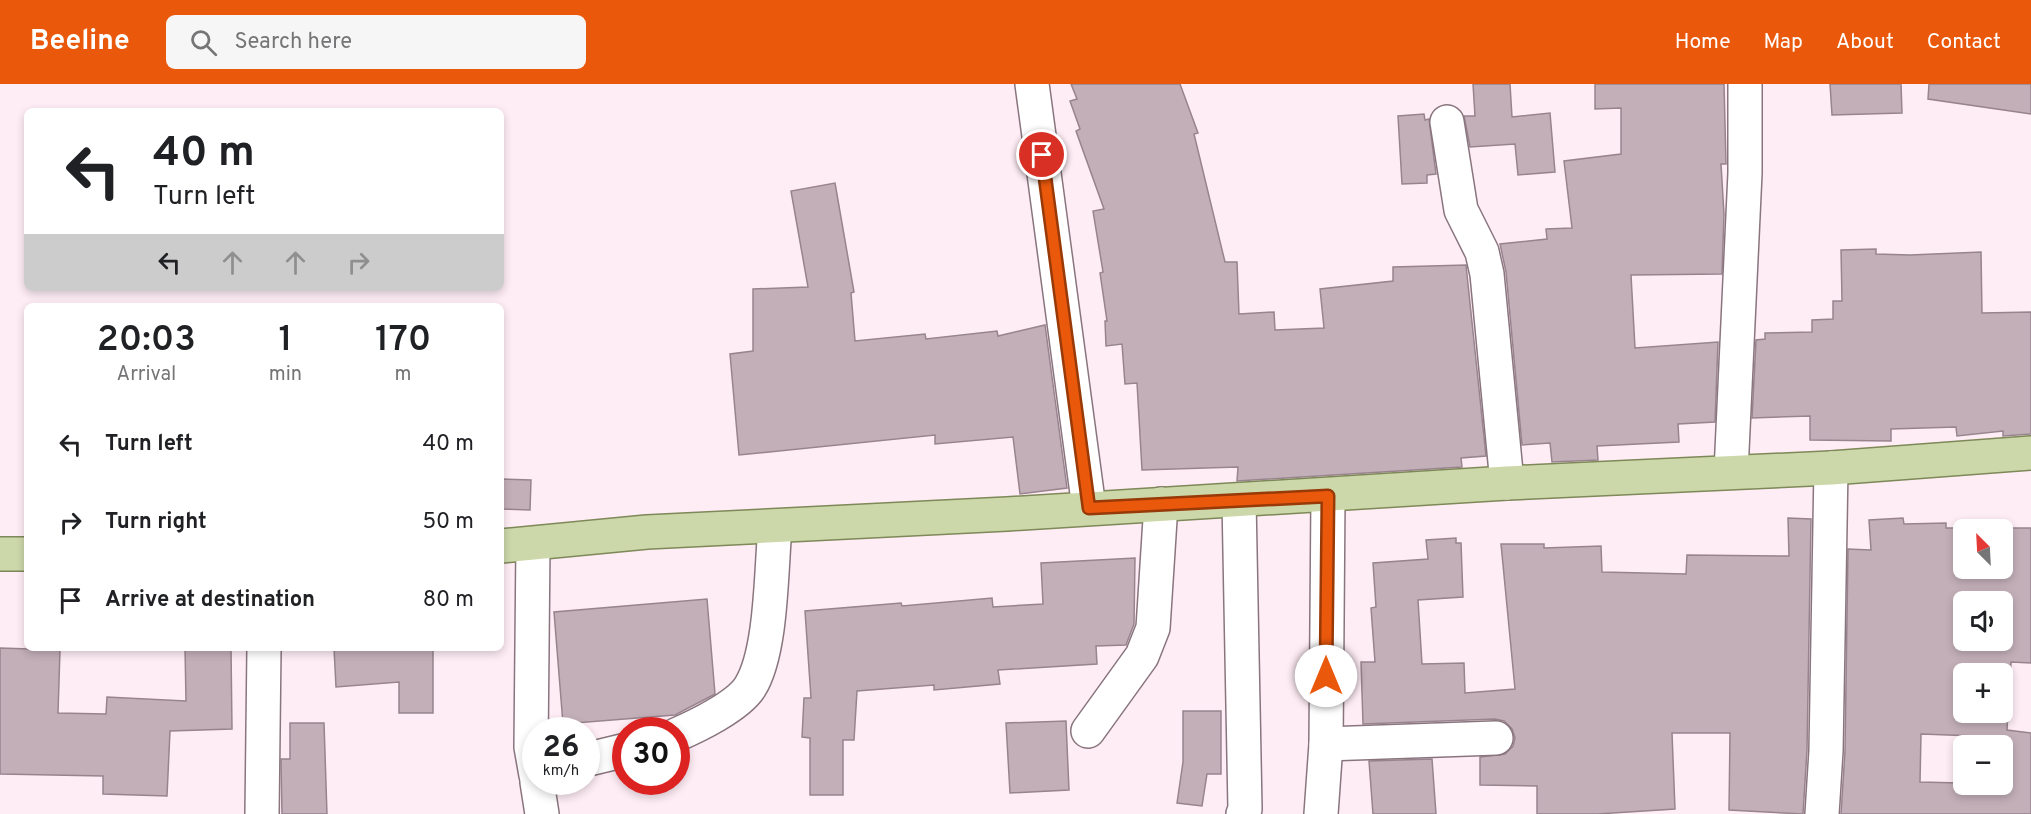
<!DOCTYPE html>
<meta charset="utf-8">
<style>
:root{--surface:#fff;--page:#f6f6f6;--text:#202124;--muted:#757577;--accent:#ea580c}
body{margin:0;font-family:Overpass,sans-serif;background:var(--page);color:var(--text);height:100vh;display:flex;flex-direction:column;font-size:22px;white-space:nowrap}
*{box-sizing:border-box;margin:0}
p{font-size:20px;color:var(--muted)}
.icon{flex:none;width:33px;height:33px;fill:none;stroke:currentColor;stroke-width:2;stroke-linecap:round;stroke-linejoin:round}
.map{position:relative;flex:1;overflow:hidden}
.details{position:absolute;left:24px;top:219px;width:480px;height:348px;display:flex;flex-direction:column;background:var(--surface);border-radius:9px;box-shadow:0 3px 9px #0003}
.details>*{flex:none}
.banner{position:absolute;left:24px;top:24px;width:480px;height:183px;border-radius:9px;box-shadow:0 3px 9px #0003;background:#fff;color:var(--text);overflow:hidden}
.needle{width:39px;rotate:336deg}
.buttons{position:absolute;left:1953px;top:435px;display:grid;gap:12px}
.buttons a{display:grid;place-items:center;width:60px;height:60px;border-radius:9px;background:var(--surface);box-shadow:0 3px 9px #0003;font-size:30px}
.speed{position:absolute;left:522px;top:633px;display:flex;gap:12px;font-size:30px;font-weight:700;text-align:center}
.speed>*{display:grid;place-content:center;width:78px;height:78px;border-radius:50%;background:var(--surface);box-shadow:0 3px 9px #0003;line-height:1}
.speed small{font-size:15px;font-weight:400}
.speed .limit{border:9px solid #d22;background:#fff;color:#111}
.pin{position:absolute;display:grid;place-items:center;width:51px;height:51px;color:#fff;margin:-26px;border:3px solid #fff;border-radius:50%;box-shadow:0 2px 6px #0007}
.me{position:absolute;width:66px;margin:-33px;rotate:0deg;stroke-linejoin:round;filter:drop-shadow(0 0 4px #0008)}
.turn{display:flex;align-items:center;gap:21px;height:126px;padding:0 30px;font-size:27px}
.turn .icon{width:78px;height:78px;stroke-width:2.5}
.turn b{display:block;font-size:42px;line-height:51px}
.lanes{display:flex;align-items:center;height:57px;padding:0 30px;background:#0003;justify-content:center;gap:30px;direction:ltr}
.lanes .off{opacity:.35}
.eta{display:flex;justify-content:space-evenly;align-items:center;height:102px;text-align:center}
.eta b{font-size:36px;font-weight:600;line-height:42px}
ul{padding:0;list-style:none}
li{display:flex;align-items:center;gap:18px;height:78px;padding:0 30px}
li div{flex:1}
li b{display:block;font-size:22px}
li em{font-style:normal}
header{display:flex;align-items:center;gap:36px;box-sizing:border-box;height:84px;padding:0 30px;background:var(--accent);color:#fff}
header strong{font-size:28px}
nav{display:flex;gap:33px;margin-inline-start:auto;font-size:21px}
.search{width:420px;height:54px;background:var(--page);display:flex;align-items:center;gap:15px;box-sizing:border-box;padding:0 21px;border-radius:9px;color:var(--muted);font-size:22px}
.map>svg:first-child{display:block}
.building{fill:#c3afb8;stroke:#98848d;stroke-width:1.5;fill-rule:evenodd}
.lines{fill:none;stroke-linecap:round;stroke-linejoin:round}
.minor-casing{stroke:#89757e;stroke-width:36}
.major-casing{stroke:#7e8858;stroke-width:36}
.minor{stroke:#fff;stroke-width:33}
.major{stroke:#ccd8aa;stroke-width:33}
.route-casing{stroke:#983908;stroke-width:15}
.route{stroke:#ea580c;stroke-width:10}
</style>
<header>
<strong>Beeline</strong>
<div class="search"><svg class="icon" aria-label="search" viewBox="0 0 24 24"><circle cx="10" cy="10" r="6"/><path d="M15 15l6 6"/></svg>Search here</div>
<nav><a>Home</a><a>Map</a><a>About</a><a>Contact</a></nav>
</header>
<div class="map">
<svg width="2031" height="730" viewBox="0 0 2031 730">
<rect width="100%" height="100%" fill="#ffedf5"/>
<g class="building">
<path d="M1071,0H1180L1198,49L1194,50L1225,178H1237L1239,230L1274,228L1275,246L1324,244L1320,205L1393,197V183L1466,181L1486,372L1461,374L1462,383L1237,397L1238,383L1142,386L1137,299L1125,300L1122,260L1106,262L1105,237H1107L1100,189L1103,188L1093,127L1104,125L1076,47L1080,45L1070,17L1077,15Z"/>
<path d="M1473,0H1510L1512,33L1550,29L1555,88L1518,91L1515,60L1470,63L1464,32H1475Z"/>
<path d="M1595,0H1724L1726,80H1721L1724,130L1722,190L1631,191L1635,264L1718,258L1715,338L1678,340L1679,358L1597,362L1598,376L1552,378L1550,359L1522,361L1506,188L1500,160L1547,155L1546,145L1572,144L1564,77L1621,70V24L1595,25Z"/>
<path d="M1830,0H1901L1902,29L1832,31Z"/>
<path d="M1929,0H2031V30L1928,15Z"/>
<path d="M1424,30L1425,36L1429,35L1436,90L1427,91V99L1402,100L1398,32Z"/>
<path d="M835,99L854,208L851,209L855,257L925,250L926,255L997,247L998,252L1045,241L1067,404L1020,410L1013,353L935,360V351L739,371L730,270L753,267V205L808,203L791,107Z"/>
<path d="M1876,165V170L1910,171L1981,168L1982,229L2031,228V350L2003,352V347L1957,352L1956,343L1891,345V357L1810,356V332L1752,334L1756,256L1765,255V249L1812,248V236L1833,235V217H1842L1841,166Z"/>
<path d="M501,395L531,396L530,426L501,425Z"/>
<path d="M1788,434L1811,435L1807,666L1803,730L1729,726L1730,649H1672L1675,725L1597,730H1537V702L1480,701V673L1505,670L1513,662L1515,654L1512,645L1504,637L1495,635L1363,640L1361,578H1375L1371,524L1376,523L1373,479L1428,475L1426,456L1456,454V459H1461L1463,513L1418,516L1422,580L1464,579L1465,609L1515,605L1501,460H1544V464L1601,462L1602,488L1686,490L1687,471L1789,472Z"/>
<path d="M1903,434L1904,440L1946,439V444H2031V579L2011,578L2007,646L2031,649V730H1841L1845,667L1848,465L1871,466L1869,436ZM1964,446H2002V484H1964ZM1964,518H2002V556H1964ZM1964,590H2002V628H1964ZM1921,650L1975,652V662H2002V700L1920,698Z"/>
<path d="M1135,474L1134,540L1126,561L1096,562L1097,580L998,586L1000,600L934,606V601L857,607L854,656H843V711H810V654L802,653L804,614H811L805,527L901,519L902,522L992,514L993,523L1043,520L1041,479Z"/>
<path d="M707,515L715,610L675,631L563,640L554,528Z"/>
<path d="M0,564L60,566L58,629L106,630L107,613L186,617L185,564H231L232,645L170,647L167,712L103,710V692L0,690Z"/>
<path d="M334,564H433V629H399V598L336,603Z"/>
<path d="M1183,627H1221V690H1207L1202,722L1177,719L1183,678Z"/>
<path d="M1066,637L1069,706L1010,709L1006,639Z"/>
<path d="M290,639H324L327,730H282L281,675H290Z"/>
<path d="M1432,675L1436,730H1373L1369,677Z"/>
</g>
<g class="lines">
<g class="minor-casing">
<g id="minor">
<path d="M1032,0L1089,424"/>
<path d="M1447,38L1461,126L1482,168L1487,190L1507,399"/>
<path d="M1731,388L1745,89V0"/>
<path d="M1239,416L1245,725L1243,730"/>
<path d="M533,460L531,663L536,691"/>
<path d="M1088,647L1142,572L1153,544L1161,420"/>
<path d="M676,651C697,642 738,622 750,603C772,568 771,486 775,443"/>
<path d="M1326,660L1496,654"/>
<path d="M593,674L626,666"/>
<path d="M537,698L542,730"/>
<path d="M262,730L264,564"/>
<path d="M1321,730L1326,660L1328,412"/>
<path d="M1822,730L1826,667L1831,384"/>
</g>
</g>
<g class="major-casing">
<g id="major">
<path d="M501,462L647,448L1007,430L1507,399L1831,384L2031,369"/>
<path d="M0,470H27"/>
</g>
</g>
<use href="#minor" class="minor"/>
<use href="#major" class="major"/>
</g>
<g class="lines">
<g class="route-casing">
<path id="route" d="M1042,71L1089,424L1328,412L1326,592"/>
</g>
<use href="#route" class="route"/>
</g>
</svg>
<div class="buttons">
<a><svg class="needle" viewBox="-14 -14 28 28"><path d="M0-13l5 13h-10z" fill="#e53935"/><path d="M0 13l5-13h-10z" fill="#757577"/></svg></a>
<a><svg class="icon" aria-label="sound" viewBox="0 0 24 24"><path d="M4 9h4l5-4v14l-5-4H4zM17 9q2 3 0 6"/></svg></a>
<a>+</a>
<a>−</a>
</div>
<div class="speed"><div>26<small>km/h</small></div><div class="limit">30</div></div>
<div class="pin" style="left:1042px;top:71px;background:#d93025"><svg class="icon" aria-label="arrive" viewBox="0 0 24 24"><path d="M6 21V4h12l-3 4 3 4H6"/></svg></div>
<svg class="me" style="left:1326px;top:592px" viewBox="-20 -20 40 40"><circle r="19" fill="#fff"/><path d="M0-13L10 11 0 6-10 11z" fill="#ea580c"/></svg>
<div class="banner">
<div class="turn"><svg class="icon" aria-label="left" viewBox="0 0 24 24"><path d="M17 20v-9H6M10 6l-5 5 5 5"/></svg><div><b>40 m</b>Turn left</div></div>
<div class="lanes"><svg class="icon" aria-label="left" viewBox="0 0 24 24"><path d="M17 20v-9H6M10 6l-5 5 5 5"/></svg><svg class="icon off" aria-label="ahead" viewBox="0 0 24 24"><path d="M12 20V5M6 11l6-6 6 6"/></svg><svg class="icon off" aria-label="ahead" viewBox="0 0 24 24"><path d="M12 20V5M6 11l6-6 6 6"/></svg><svg class="icon off" aria-label="right" viewBox="0 0 24 24"><path d="M7 20v-9h11M14 6l5 5-5 5"/></svg></div>
</div>
<section class="details">
<div class="eta">
<div><b>20:03</b><p>Arrival</p></div>
<div><b>1</b><p>min</p></div>
<div><b>170</b><p>m</p></div>
</div>
<ul>
<li><svg class="icon" aria-label="left" viewBox="0 0 24 24"><path d="M17 20v-9H6M10 6l-5 5 5 5"/></svg><div><b>Turn left</b></div><em>40 m</em></li>
<li><svg class="icon" aria-label="right" viewBox="0 0 24 24"><path d="M7 20v-9h11M14 6l5 5-5 5"/></svg><div><b>Turn right</b></div><em>50 m</em></li>
<li><svg class="icon" aria-label="arrive" viewBox="0 0 24 24"><path d="M6 21V4h12l-3 4 3 4H6"/></svg><div><b>Arrive at destination</b></div><em>80 m</em></li>
</ul>
</section>
</div>
